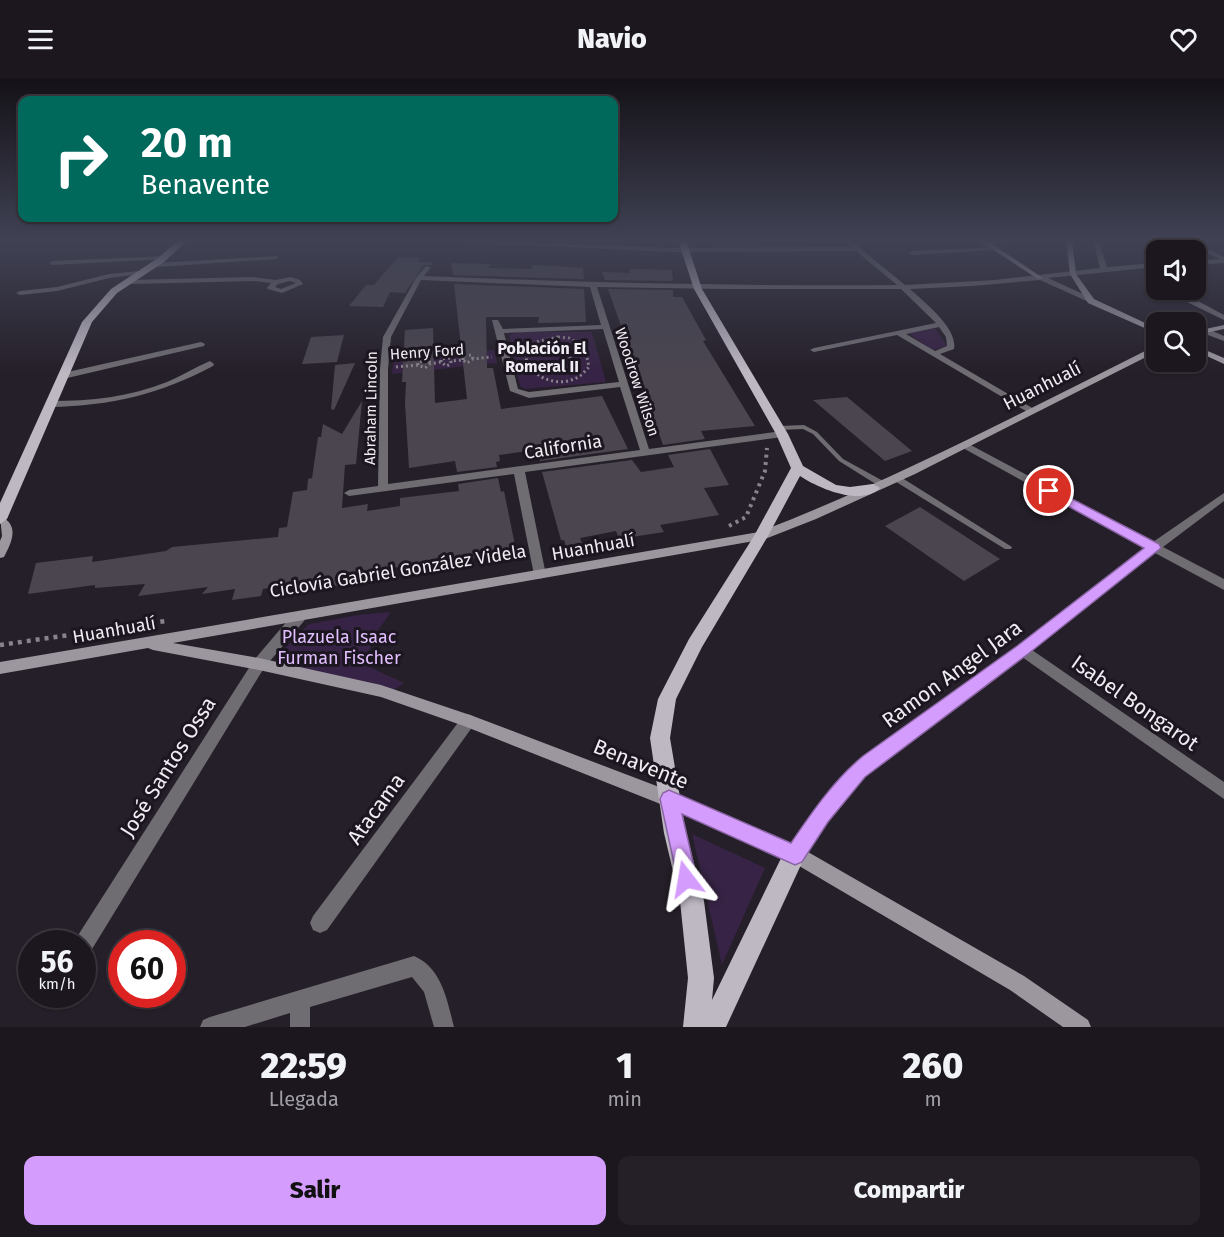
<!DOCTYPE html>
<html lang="es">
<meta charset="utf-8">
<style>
:root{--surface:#1c171f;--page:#252028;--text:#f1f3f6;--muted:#a09fa4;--line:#3a363d;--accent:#d49cfc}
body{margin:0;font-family:"Fira Sans",sans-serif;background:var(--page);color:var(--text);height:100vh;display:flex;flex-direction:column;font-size:22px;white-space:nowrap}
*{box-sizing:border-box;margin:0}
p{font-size:20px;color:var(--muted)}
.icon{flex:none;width:33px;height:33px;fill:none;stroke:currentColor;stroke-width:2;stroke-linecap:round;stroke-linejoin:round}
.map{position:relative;height:949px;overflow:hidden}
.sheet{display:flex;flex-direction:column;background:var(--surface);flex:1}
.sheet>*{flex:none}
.guide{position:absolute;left:18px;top:18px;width:600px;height:126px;border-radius:12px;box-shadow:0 2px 4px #0004,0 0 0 2px var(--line);background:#00695c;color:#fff;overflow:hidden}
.controls{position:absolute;left:1146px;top:162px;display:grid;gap:12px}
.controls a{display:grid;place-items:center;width:60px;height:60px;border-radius:12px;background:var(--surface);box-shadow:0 2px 4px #0004,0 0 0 2px var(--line);font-size:30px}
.speed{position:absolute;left:18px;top:852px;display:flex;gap:12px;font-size:30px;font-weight:700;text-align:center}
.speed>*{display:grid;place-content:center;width:78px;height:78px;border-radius:50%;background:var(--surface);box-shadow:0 2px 4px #0004,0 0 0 2px var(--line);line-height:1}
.speed small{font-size:15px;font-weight:400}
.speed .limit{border:9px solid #d22;background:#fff;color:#111}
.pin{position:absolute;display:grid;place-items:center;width:51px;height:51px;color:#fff;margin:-26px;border:3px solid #fff;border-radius:50%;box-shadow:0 2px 6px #0007}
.me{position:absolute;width:66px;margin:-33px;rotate:346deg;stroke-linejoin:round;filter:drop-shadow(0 0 4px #0008)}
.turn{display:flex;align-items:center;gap:21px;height:126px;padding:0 24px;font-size:27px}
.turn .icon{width:78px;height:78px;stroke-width:2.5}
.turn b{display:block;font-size:42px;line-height:51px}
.eta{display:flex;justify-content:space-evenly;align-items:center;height:102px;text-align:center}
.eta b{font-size:36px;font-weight:800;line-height:42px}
.cta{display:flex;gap:12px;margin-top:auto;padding:12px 24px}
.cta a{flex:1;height:69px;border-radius:12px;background:var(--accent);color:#111;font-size:24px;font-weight:800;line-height:69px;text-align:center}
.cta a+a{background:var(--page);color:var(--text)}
header{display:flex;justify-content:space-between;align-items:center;height:78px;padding:0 24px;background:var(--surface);font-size:27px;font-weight:800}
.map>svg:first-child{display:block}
.green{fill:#372345}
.building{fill:#4a454f}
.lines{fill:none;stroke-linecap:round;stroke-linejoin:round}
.path-far2{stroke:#88838b;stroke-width:3;stroke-dasharray:2 3;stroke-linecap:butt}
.path-far1{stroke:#88838b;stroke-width:4;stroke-dasharray:3 4.5;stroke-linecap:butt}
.path{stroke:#88838b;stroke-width:4.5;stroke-dasharray:4 5;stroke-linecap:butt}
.lane{fill:#6f6c72;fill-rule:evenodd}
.street{fill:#6f6c72;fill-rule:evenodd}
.secondary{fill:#9c979f;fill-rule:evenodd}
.primary{fill:#beb8c3;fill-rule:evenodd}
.route{fill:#d49cfc;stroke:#8a65a4;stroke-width:1.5}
.labels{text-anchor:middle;stroke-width:6;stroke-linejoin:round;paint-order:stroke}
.far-street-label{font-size:15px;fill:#f0ecf3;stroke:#1b161f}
.far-neighbourhood-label{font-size:16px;font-weight:bold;fill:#f0ecf3;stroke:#1b161f}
.street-label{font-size:18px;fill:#f0ecf3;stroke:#1b161f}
.park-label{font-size:18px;fill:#e2bffe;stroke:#1b161f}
.near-street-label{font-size:21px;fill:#f0ecf3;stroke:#1b161f}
</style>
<header><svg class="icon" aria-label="menu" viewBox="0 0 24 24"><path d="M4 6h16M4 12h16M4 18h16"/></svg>Navio<svg class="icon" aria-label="heart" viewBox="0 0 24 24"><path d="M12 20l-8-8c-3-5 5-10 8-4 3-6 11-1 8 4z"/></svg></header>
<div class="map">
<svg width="1224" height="949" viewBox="0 0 1224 949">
<rect width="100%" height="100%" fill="#251f29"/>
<g class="green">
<path d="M935,250L947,268L933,272L908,255Z"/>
<path d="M519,254H592L606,304L525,311L520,308L509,257Z"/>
<path d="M494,272L497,285L392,296L394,279L420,276L422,279Z"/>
<path d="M391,534L378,552L363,586L404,605L388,616L299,590L276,579L309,546L358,537Z"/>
<path d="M692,756L765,790L722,887Z"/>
</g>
<g class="building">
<path d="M398,179L421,180L417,184H432V187H424L405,215L390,214L383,229L349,228L366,207H374Z"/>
<path d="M451,185L491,186L488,190L531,191L533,187L573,189L583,190L584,201L453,197Z"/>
<path d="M630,191L672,192L673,203L605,202L602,194L630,195Z"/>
<path d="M454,206L584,211L586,244L538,245L539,239H486L487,290H493L501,331L602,318L628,371L540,383L534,372L499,377L500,383L496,384L497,389L457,394L455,383L409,390L405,325L406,304H402L405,252L433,250L435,325L467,321Z"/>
<path d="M608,211L673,212V219H682L706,262L703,263L755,348L701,353L705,361L663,367Z"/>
<path d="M344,257L337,284L302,286L311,259Z"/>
<path d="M355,285L334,332L331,331L335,287Z"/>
<path d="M847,319L912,373L885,383L813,322Z"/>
<path d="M362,323L356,386L345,387L342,430L368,426L367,433L400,428V420L459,413L458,406L498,400L501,414L504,413L516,472L455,484L456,488L422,493V496L405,498V488L363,495L362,503L307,513L308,504L263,511L261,518L232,522L235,511L202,516L208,509L138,518L145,506L95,510V507L28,516L36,485L93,478L92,484L166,473L172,469L278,459L279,450L287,449L293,414L307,412L308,401L312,400L318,359H321L323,346L342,356Z"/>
<path d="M710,371L729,407L704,410L719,437L660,447L664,454L619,461L616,453L580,460L583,468L567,471L564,462H561L542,394L632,382L641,394L674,389L668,377Z"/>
<path d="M920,429L1000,481L964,503L885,448Z"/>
</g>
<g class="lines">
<g class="path-far2">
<path d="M558,259L569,260L585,270L589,289C585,293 580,299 574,301C553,310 525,296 525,273L535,264Z"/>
<path d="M567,267L577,274L570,280L578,286L571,292L560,286L565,282L564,277L557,271Z"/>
<path d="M463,282V278L472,277L473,281"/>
<path d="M441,284V281L450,280L451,283"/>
<path d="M418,287V284L429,282L430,286"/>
<path d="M396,289L418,287L425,290L430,286L441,284L446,288L451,286V283L463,282L467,285L473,281L492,279"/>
</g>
<path class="path-far1" d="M729,448L746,439L765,393L767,370"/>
<path class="path" d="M0,567L166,543"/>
<g class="lane">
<path d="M804,347L817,354L843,381L885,404L886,406L885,408H879L839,383L813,356L803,351L779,352L776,350L779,348Z"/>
<path d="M893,398H899L1012,469L1011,471H1005L893,402L892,400Z"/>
</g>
<g class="street">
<path d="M416,162H472L672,170L851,169L843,162H850L905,207L995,202L1100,190L1093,162H1099L1107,189L1156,185V189L1048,200L1094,221V225H1091L1040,202L972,208L910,211C924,224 958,250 954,271L940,276L1034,331L1036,333L1031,336L897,257L814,274L810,272L814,270L936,245L901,211H725L597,209L649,371L782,353L787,356L782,359L525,394L546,497L540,501L534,497L514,396L349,418L344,415L349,412L378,408L380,291L383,259L416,200L426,188L431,189L424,198C582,205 739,208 897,207L856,173L672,174ZM421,202L590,209L601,247L503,251L498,242H492L510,313L529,320L620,309L640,372L388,406V291L391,259ZM939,249L946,259L947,268L935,273L906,256ZM603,251L619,304L529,314L518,311L504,255Z"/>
<path d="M997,162H1028L985,167L982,165Z"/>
<path d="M1180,162H1189L1224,179V185L1196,187V183L1220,181Z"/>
<path d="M995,169L996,170L993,172L912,177L909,175L912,173Z"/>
<path d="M168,178V180L166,181L52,187L49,185L52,183Z"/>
<path d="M278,178V180L276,181L156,189L153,187L156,185Z"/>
<path d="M139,193L142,195L141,196L109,200L57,213L20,217L16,215L20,213L57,209L109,196Z"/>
<path d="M253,199L276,202L290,199L300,202L303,206L282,215L268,211L267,210L271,205L253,203L129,206L126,204L129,202ZM290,203L296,205L281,211L275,209L278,206Z"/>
<path d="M1179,216H1185L1224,237V242L1179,220Z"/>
<path d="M1200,250H1206L1224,258V263L1200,254Z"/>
<path d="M201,264L205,266L204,268L63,301L59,298L63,295Z"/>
<path d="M210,283L214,286L213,288C161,316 110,328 51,329L46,326L51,323C91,323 130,319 167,304C182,298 195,289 210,283Z"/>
<path d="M965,364L1153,464L1224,415V423L1163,469L1224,501V512L1155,475L1032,572L1224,704V721L1022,579L887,679L864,698L827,743L801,782L795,785L789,782L786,776L789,770L815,731L852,688L875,669L1017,568L1145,470L961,369V365Z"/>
<path d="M299,534L304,535L306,539L304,543L264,590L89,876L82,879V866H74L75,862L254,582L294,535Z"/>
<path d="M468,636L473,638L476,643L473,648L327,852L320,855L313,852L310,845L313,838L463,638Z"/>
<path d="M414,878C442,890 447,922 454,949H434L424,914L412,899L310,929V949H290V935L245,949H200L203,942L210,939Z"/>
</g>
<g class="secondary">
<path d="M978,162H986L1043,200L1038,201Z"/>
<path d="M1066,162H1072L1076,196L1094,221L1156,250V255L1088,225L1070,196Z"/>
<path d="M1224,247V251L1196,257V253Z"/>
<path d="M1196,268L1224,280V286L1196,273Z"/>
<path d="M1153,269H1156V274L915,396L816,441L765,461L173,565L259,580L381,607L473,638L675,715L801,770L1024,898L1088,942L1091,949H1063L1010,912L789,782L663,727L464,648L381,619L259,592L153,572L148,570L0,596V584L759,454C894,402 1023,334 1153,269Z"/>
<path d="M0,438C20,447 12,464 4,479L0,480V463L2,458Z"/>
</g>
<g class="primary">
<path d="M179,162H188L164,184L117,215L92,244L7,441L0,446V425L82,244L111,211L158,180Z"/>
<path d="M678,162H686L702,211L788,356L803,388L836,407L850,409L873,406L880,410C861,429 818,410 800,398L768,458L702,569L676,621L670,660L686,755L704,823L714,900L712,922L787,768L795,765L803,768L806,776L726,949H683L688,900L680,823L664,755L650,660L658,621L689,561L754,458L791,390L776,356L694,211Z"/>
</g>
</g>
<linearGradient id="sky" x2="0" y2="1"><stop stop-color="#141117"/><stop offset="0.55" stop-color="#404254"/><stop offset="1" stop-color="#404254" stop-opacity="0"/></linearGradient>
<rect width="1224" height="295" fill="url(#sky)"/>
<path class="route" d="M1049,409L1159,466L1161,470L1028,576L865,699L828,744L802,784L795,787L682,736L697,801L694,808L686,811L679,808L660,721L663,715L669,712L791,765C812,734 834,702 863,678L1017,568L1144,470L1044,415L1043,413L1044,410Z"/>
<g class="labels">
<g class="far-street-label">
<text transform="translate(427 274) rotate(-4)" y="5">Henry Ford</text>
<text transform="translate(637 304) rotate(72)" y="5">Woodrow Wilson</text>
<text transform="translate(371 330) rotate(-89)" y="5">Abraham Lincoln</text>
</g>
<g class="far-neighbourhood-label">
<text x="542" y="276">Población El<tspan x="542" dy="18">Romeral II</tspan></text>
</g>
<g class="street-label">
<text transform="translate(1042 308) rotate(-27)" y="6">Huanhualí</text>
<text transform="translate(563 369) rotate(-9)" y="6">California</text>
<text transform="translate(593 469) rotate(-10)" y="6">Huanhualí</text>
<text transform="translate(398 493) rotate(-9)" y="6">Ciclovía Gabriel González Videla</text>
<text transform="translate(114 552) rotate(-10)" y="6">Huanhualí</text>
</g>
<g class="park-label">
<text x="339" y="565">Plazuela Isaac<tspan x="339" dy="21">Furman Fischer</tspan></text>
</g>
<g class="near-street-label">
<text transform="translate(952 596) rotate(-36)" y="7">Ramon Angel Jara</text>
<text transform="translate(1135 625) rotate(35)" y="7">Isabel Bongarot</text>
<text transform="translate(641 686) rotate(22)" y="7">Benavente</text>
<text transform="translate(168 689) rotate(-58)" y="7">José Santos Ossa</text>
<text transform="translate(376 731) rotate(-54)" y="7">Atacama</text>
</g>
</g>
</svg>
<div class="controls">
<a><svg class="icon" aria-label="sound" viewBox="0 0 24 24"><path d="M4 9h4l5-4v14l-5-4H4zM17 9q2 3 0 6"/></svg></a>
<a><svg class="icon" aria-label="search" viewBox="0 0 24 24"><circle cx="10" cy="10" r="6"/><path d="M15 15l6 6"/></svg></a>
</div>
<div class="speed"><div>56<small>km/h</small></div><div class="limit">60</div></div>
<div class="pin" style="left:1049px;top:413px;background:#d93025"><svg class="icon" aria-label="arrive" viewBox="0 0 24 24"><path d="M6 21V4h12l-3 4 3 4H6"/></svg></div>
<svg class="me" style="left:686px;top:801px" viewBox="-20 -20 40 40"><path d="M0-17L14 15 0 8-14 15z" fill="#d49cfc" stroke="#fff" stroke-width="4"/></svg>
<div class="guide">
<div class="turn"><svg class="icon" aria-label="right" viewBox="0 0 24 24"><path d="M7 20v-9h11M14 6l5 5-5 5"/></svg><div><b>20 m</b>Benavente</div></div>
</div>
</div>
<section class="sheet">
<div class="eta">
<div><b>22:59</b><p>Llegada</p></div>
<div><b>1</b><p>min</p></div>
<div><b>260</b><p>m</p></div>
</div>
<div class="cta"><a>Salir</a><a>Compartir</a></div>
</section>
